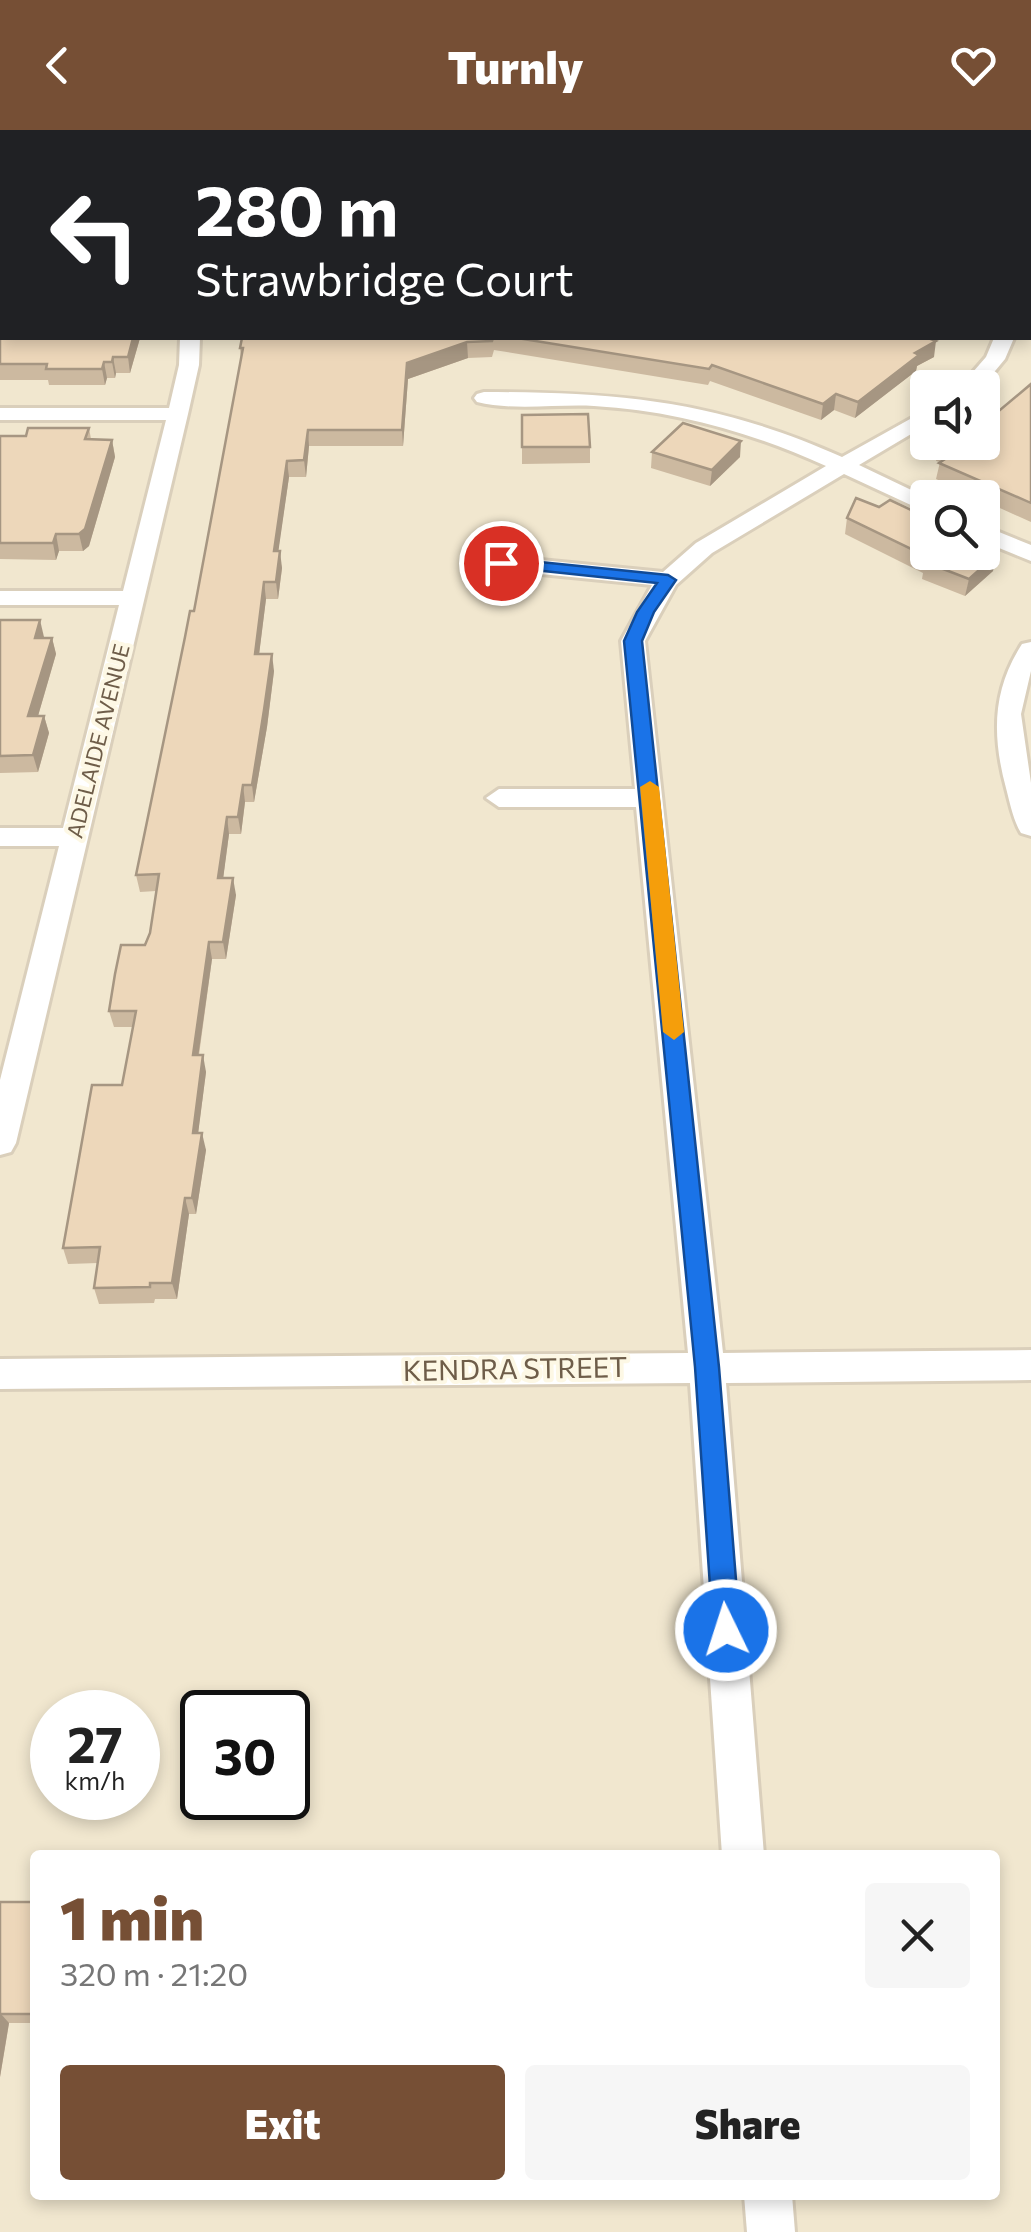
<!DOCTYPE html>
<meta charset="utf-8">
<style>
:root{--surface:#fff;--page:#f6f6f6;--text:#222;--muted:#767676;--accent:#764f35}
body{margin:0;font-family:Commissioner,sans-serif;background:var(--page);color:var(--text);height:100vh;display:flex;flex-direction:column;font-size:38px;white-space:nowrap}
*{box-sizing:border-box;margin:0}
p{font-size:32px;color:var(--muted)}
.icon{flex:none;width:55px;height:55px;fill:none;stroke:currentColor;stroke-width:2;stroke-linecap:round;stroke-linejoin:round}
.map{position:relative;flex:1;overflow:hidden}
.details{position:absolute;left:30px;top:1720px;width:970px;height:350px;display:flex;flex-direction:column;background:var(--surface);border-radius:10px;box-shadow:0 5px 15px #0003}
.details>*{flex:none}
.top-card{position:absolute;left:0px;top:0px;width:1032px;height:210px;box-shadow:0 5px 15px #0003;background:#202124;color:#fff;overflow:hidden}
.controls{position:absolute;left:910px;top:240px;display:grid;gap:20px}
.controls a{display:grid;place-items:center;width:90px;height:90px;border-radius:10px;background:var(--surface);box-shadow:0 5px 15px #0003;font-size:50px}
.speed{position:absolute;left:30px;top:1560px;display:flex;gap:20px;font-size:50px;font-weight:700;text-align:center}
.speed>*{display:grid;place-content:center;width:130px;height:130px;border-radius:50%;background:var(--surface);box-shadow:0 5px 15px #0003;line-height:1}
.speed small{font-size:25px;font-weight:400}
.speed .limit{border:5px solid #111;border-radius:15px;background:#fff;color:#111}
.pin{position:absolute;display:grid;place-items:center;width:85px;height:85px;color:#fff;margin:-42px;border:5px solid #fff;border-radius:50%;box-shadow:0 2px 10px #0007}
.me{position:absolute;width:110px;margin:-55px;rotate:356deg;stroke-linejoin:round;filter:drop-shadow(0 0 8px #0008)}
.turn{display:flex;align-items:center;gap:35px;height:210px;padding:0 30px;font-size:45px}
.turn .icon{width:130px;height:130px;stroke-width:2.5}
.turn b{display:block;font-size:70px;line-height:85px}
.round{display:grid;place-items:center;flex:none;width:105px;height:105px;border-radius:10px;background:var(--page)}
.headline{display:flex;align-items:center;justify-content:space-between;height:170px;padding:0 30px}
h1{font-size:60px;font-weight:800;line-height:75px;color:var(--accent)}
.button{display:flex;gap:20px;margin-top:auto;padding:20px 30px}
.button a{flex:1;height:115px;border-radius:10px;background:var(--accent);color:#fff;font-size:40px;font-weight:800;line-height:115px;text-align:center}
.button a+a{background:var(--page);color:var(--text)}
header{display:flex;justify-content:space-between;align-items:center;height:130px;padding:0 30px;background:var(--accent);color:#fff;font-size:45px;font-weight:800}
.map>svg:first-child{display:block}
.residential{fill:#f1e7cf;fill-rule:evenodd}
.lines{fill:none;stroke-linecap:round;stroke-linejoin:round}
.street-casing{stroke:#dacfbb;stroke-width:6}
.secondary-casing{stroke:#ded1b8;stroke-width:5}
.street{fill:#fff;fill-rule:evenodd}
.secondary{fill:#fff;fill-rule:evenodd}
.wall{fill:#ccb9a0}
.shaded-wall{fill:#a69682}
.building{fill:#edd7ba;stroke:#a69682;stroke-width:2.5}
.route{fill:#1a73e8;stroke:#114b97;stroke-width:2.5}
.slow{fill:#f59e0b}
.labels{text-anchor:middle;stroke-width:8;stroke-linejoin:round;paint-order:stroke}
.far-street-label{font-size:22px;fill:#6e5d49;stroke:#fdf8e5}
.street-label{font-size:28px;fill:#6e5d49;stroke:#fdf8e5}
</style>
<header><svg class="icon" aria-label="back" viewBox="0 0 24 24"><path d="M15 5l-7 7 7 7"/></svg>Turnly<svg class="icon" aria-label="heart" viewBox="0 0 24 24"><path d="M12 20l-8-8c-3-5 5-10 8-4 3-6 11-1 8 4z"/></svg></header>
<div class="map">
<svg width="1031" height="2102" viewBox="0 0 1031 2102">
<rect width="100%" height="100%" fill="#faf4e0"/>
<path class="residential" d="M1031,156V2102H0V160L2,208H1030ZM928,258H982V312H928ZM928,368H982V422H928ZM52,1582H138V1668H52ZM202,1582H288V1668H202ZM35,1725H995V2065H35Z"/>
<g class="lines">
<g class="street-casing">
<g id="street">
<rect x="504" y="0" width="16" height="2"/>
<path d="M766,0H782L783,2H767Z"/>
<path d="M180,208H200L199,235L188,284L16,1013L11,1022L0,1025V950L59,716H0V698H63L119,475H0V461H123L166,290H0V278H169L179,235Z"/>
<path d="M994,208H1014L1005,229L981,258H959L986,227Z"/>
<path d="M484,262C619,262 717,271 842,327L928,279V294L859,335L928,368V383L844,344L712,423L676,455L645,511L723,1223L1031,1220V1250L726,1253L764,1725H722L690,1253L0,1259V1229L688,1223L636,677H499L486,668L499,659H635L621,511L652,455L501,440L489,433L501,426L663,442L696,413L826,336C750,302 677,281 594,276C556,274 513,281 477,272L474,268L477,264Z"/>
<path d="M982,395L1031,415V431L982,411Z"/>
<path d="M1031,512V541L1021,584L1031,653V706L1021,703C1013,690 1010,673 1006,658C992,606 992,560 1022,514Z"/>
<path d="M744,2065H792L795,2102H747Z"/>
</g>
</g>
<g class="secondary-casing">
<g id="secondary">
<rect x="0" y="125" width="2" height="16"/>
<rect x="1030" y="125" width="1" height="16"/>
</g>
</g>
<use href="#street" class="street"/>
<use href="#secondary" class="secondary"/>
</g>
<g class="wall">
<path d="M0,0H187L2,2V101H0V4H2Z"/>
<path d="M372,0H464V2H374Z"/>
<path d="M0,158L2,208H140L130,243H116L115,248H107L105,255H49L48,250H0Z"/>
<path d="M242,208H928L934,227L917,236L916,241L855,288L834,280L821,290L710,251L708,255L494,220L492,227L468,228L408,249L403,316H309L306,347H289L278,421L282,438L278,469H266L259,524L274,541L267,597L254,672H245L241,704H229L223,748L236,765L226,829H212L199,925L206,942L198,1003L206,1020L196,1084H189L177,1169H155L154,1173L99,1174L94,1158L98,1133L68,1134L63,1118L122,955L133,897H114L109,881L150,803L156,761L140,762L136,745L194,481L241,229L240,218Z"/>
<path d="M1031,254V392L982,370V368H977L936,349L940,332L936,331L940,315L982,312Z"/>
<path d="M522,285L590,317V333L522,334Z"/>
<path d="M89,298L91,309L112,310L115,327L89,416L83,421H59L56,430L0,429V306H26Z"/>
<path d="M652,322L740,327L710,356L651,338Z"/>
<path d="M847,388L928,422L993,441L965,466L922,449L923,443L845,404Z"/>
<path d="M0,490L44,508H52L56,524L38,586H44L49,603L38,642L0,643Z"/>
<path d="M0,1772H35V1893H9L0,1947Z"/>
</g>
<g class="shaded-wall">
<path d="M133,208H140L130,243L128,227Z"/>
<path d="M936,211L934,227L917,236L916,241L855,288L858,272L915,223Z"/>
<path d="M467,212L468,228L408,249L403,316L402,300L407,233Z"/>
<path d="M113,227L116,243L115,248L112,232Z"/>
<path d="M104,232L107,248L105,255L102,239Z"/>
<path d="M836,264L834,280L821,290L823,274Z"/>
<path d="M308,300L309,316L306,347L304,330Z"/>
<path d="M112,310L115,327L89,416L83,421L79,404Z"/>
<path d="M741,311L740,327L710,356L712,340Z"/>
<path d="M287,331L289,347L276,438L274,421Z"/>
<path d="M56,404L59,421L56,430L53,413Z"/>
<path d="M280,421L282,438L278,469L276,452Z"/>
<path d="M997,424L993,441L965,466L969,449Z"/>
<path d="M264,452L266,469L257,541L255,524Z"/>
<path d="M40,490L44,507L35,508Z"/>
<path d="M52,508L56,524L33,603L28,586Z"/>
<path d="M272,524L274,541L267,597L254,672L252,655Z"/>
<path d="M44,586L49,603L38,642L33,625Z"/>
<path d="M243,655L245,672L241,704L238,687Z"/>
<path d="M227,687L229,704L221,765L218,748Z"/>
<path d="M233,748L236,765L226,829L223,812Z"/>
<path d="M209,812L212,829L196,942L193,925Z"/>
<path d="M203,925L206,942L196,1020L193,1003Z"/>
<path d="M202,1003L206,1020L196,1084L192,1068Z"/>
<path d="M185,1068L189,1084L177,1169L172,1153Z"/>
<path d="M1,1884L9,1893L0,1947V1891Z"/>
</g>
<g class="building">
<path d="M2,0H180V2H2V86H0V4H2Z"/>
<path d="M277,0H347L346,2H277Z"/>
<path d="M387,0H463L462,2H389Z"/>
<path d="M553,0H630L627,2H553Z"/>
<path d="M671,0H729L730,2H671Z"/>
<path d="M827,0H995L996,2H828Z"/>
<rect x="1030" y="21" width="1" height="65"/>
<path d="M0,158H2V208H133L128,227H113L112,232H104L102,239H46L47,234H0Z"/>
<path d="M242,208H493L492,211L467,212L407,233L402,300H308L304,330L287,331L274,421H280L276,452H264L255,524H272L264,580L252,655H243L238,687H227L218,748H233L223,812H209L193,925H203L193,1003H202L192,1068H185L172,1153H150V1157L94,1158L100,1117L63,1118L92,955H122L136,881H109L115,844L121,815H145L150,803L159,744L136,745L185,507L190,481H194L243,218H240Z"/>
<path d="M517,208H928L936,211L915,223L919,225L858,272L836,264L823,274L712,235L709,239Z"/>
<path d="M1031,254V373L939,333L956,322L940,315L943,312H982V295Z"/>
<path d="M588,284L590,317H522V285Z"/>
<path d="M683,293L741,311L712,340L652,322Z"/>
<path d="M28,298H89L85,309L112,310L85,399L79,404H56L53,413H0V306H26Z"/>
<path d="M856,368L879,377L890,370L928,388L922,393L928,395V422H982V418L997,424L969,449L925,432L930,428L847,388Z"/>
<path d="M0,490H40L35,508H52L28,586H44L33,625L0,626Z"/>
<path d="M0,1772H35V1884H1L0,1891Z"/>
</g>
<path class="route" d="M501,428L668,445L676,450L654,482L642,511L719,1237L740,1500L736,1509L726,1513L717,1509L713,1500L695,1237L624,511L637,482L657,453L496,436L493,433Z"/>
<path class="slow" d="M650,651L659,657L684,902L674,910L663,902L640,657Z"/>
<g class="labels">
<g class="far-street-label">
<text transform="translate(98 611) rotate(-76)" y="8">ADELAIDE AVENUE</text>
</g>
<g class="street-label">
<text transform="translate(515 1239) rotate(-1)" y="10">KENDRA STREET</text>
</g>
</g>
</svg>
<div class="controls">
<a><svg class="icon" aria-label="sound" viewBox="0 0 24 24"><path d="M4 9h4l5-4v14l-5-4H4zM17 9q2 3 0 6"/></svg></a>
<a><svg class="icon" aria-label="search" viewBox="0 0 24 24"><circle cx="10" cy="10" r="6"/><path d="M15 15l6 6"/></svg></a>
</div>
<div class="speed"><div>27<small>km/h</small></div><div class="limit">30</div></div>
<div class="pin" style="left:501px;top:433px;background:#d93025"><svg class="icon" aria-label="arrive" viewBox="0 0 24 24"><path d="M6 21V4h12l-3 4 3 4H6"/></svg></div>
<svg class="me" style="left:726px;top:1500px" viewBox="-20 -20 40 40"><circle r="17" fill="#1a73e8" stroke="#fff" stroke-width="3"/><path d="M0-11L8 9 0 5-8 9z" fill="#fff"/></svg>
<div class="top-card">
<div class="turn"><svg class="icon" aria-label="left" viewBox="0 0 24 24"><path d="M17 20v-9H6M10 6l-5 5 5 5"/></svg><div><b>280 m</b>Strawbridge Court</div></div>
</div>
<section class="details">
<div class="headline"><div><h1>1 min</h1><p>320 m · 21:20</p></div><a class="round"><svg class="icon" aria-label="close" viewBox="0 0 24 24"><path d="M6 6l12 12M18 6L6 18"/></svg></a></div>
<div class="button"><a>Exit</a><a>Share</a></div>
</section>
</div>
